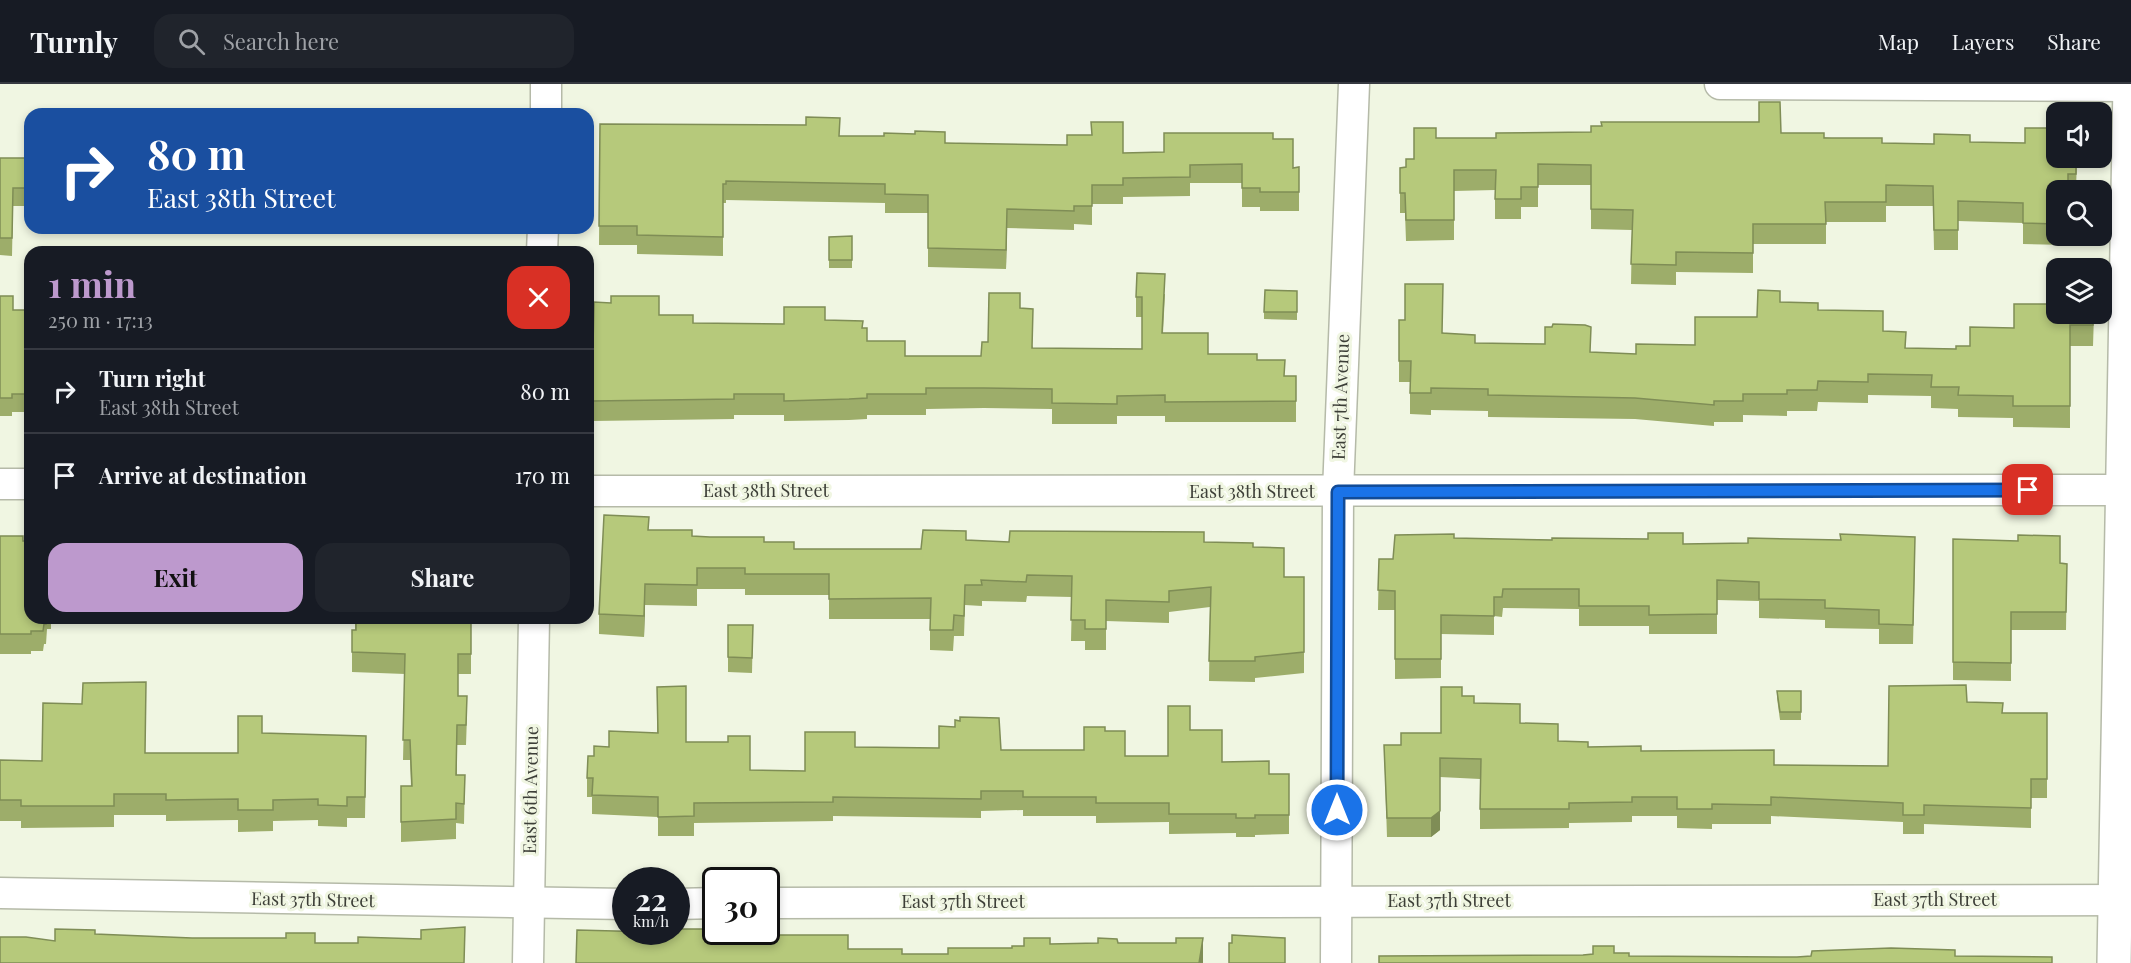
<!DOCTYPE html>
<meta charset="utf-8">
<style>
:root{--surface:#171b24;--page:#20242c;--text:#f1f3f6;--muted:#9ea1a6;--line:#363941;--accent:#bd99cd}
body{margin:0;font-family:"Playfair Display",serif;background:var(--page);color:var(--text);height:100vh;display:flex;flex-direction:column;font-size:22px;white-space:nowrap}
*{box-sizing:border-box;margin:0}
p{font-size:20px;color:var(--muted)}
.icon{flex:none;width:33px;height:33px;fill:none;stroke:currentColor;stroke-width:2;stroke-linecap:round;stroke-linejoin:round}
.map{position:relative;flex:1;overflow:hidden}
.details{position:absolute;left:24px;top:162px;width:570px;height:378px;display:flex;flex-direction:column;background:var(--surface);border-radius:18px;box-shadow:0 3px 9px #0003}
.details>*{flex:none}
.guide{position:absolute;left:24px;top:24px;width:570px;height:126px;border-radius:18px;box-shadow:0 3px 9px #0003;background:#1a4fa0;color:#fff;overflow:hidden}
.tools{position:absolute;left:2046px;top:18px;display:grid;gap:12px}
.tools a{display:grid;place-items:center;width:66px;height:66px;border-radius:12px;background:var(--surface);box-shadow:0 3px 9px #0003;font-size:30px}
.speed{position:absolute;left:612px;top:783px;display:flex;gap:12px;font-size:30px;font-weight:700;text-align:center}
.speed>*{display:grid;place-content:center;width:78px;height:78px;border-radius:50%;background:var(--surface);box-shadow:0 3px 9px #0003;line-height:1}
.speed small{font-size:15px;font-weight:400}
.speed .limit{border:3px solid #111;border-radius:9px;background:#fff;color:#111}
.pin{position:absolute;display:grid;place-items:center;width:51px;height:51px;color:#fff;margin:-26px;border-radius:12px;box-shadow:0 3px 9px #0006}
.me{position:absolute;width:66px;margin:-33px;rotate:0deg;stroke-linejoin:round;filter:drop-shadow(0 0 4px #0008)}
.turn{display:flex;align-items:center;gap:21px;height:126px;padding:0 24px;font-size:27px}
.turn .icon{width:78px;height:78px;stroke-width:2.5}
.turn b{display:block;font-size:42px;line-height:51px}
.round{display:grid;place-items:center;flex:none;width:63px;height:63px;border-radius:18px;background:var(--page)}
.head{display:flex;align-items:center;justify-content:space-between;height:102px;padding:0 24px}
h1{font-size:36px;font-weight:700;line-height:45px;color:var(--accent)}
.cta{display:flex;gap:12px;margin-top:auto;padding:12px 24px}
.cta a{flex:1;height:69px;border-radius:18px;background:var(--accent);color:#111;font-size:24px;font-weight:700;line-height:69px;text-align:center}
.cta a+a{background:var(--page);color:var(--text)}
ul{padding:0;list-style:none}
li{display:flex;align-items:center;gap:18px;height:84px;padding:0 24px;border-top:2px solid var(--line)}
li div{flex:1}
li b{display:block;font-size:22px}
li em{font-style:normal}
header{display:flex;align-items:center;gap:36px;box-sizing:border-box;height:84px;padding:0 30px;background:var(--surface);border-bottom:2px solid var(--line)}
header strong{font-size:28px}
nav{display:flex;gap:33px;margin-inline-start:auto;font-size:21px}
.search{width:420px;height:54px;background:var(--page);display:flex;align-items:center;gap:15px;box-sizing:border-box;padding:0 21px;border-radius:18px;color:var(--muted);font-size:22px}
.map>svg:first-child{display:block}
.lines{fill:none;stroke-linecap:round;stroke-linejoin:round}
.minor-casing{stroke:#b5baa8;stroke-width:33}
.major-casing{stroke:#b5baa8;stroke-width:36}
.minor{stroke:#fff;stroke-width:30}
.major{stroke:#fff;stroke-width:33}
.wall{fill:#9dad6a}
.shaded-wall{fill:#7f8d56}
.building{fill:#b6c97b;stroke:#7f8d56;stroke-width:1.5}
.route-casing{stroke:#114b97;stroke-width:15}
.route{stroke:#1a73e8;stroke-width:10}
.labels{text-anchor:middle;stroke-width:6;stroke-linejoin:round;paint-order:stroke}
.street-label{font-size:18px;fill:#3c3e37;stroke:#f0f6e2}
</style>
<header>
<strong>Turnly</strong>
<div class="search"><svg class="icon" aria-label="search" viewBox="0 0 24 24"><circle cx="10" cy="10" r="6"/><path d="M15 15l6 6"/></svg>Search here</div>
<nav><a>Map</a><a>Layers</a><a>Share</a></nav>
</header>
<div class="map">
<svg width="2131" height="879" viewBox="0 0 2131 879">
<rect width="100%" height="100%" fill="#f0f6e2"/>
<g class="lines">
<g class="minor-casing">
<g id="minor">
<path d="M1720,0L2131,2"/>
<path d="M546,30V0"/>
<path d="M542,168L543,144"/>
<path d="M0,400H30"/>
<path d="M588,407L2131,406"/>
<path d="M0,809L626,820"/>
<path d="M766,819L2131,816"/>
<path d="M676,820L716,819"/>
<path d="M528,879L534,534"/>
<path d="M1336,879L1338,408L1354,0"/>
</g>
</g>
<g class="major-casing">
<path id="major" d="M2114,879L2130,0"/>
</g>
<use href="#minor" class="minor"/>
<use href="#major" class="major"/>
</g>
<g class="wall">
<path d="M600,40L840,52L1123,69L1164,68L1273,55L1293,84L1299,83V127H1260V123H1242V99H1190V112L1123,113V120H1092V141L1074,140V146L1007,144L1006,185L928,183V129H885V119L726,116V119H723V172L637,170V161H599Z"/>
<path d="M1781,49L1882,59L1934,60L1970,58L2056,74H2077L2076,106H2056V152H2067V161L2023,160V139L1958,137V166H1934L1933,122H1886V138H1826V160H1753V189L1676,188V201L1631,200L1632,146L1591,145V101H1538V123H1521V135H1495V106L1454,107V156L1406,157L1405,129H1400V109L1406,83L1436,54H1496Z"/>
<path d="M0,74H30V122H13L12,172L0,171Z"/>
<path d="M852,152V184H829V153Z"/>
<path d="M1297,207V236L1264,235V228Z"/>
<path d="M1165,210L1163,249L1208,270L1257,276L1285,292H1296V338H1165V332H1117V340H1052V325L984,324L926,325V331H867V335L849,336L784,337V331H734V335L592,337V305H588V263L593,264L659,231L693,239L784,240L825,236L863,244L867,257L905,272H981L988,258L1020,224L1033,264L1142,265V233H1136V213Z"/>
<path d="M0,212L13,226H30V328H12V332H0Z"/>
<path d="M1780,218L1818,226L1883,247L1906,264L1956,265L1970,262L2014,244L2094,230L2093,262H2070V344L2013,343V334L1958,333V325L1931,324V312L1868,311V319L1818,318L1817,327H1787V332L1743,331V338H1714V342L1635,335L1488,333V327L1431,326V331L1410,330V298H1399V236H1405L1475,259L1590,268L1636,270L1695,261L1757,233Z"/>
<path d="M649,446L692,452L764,458L794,465H921L966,457L1009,458H1204L1253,463L1284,493H1304V589L1255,594V598L1209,597L1210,523L1169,528V539L1106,537V566H1085V557H1071L1072,513L1027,512L1026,518L982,517V522L965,521L964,552H954L953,567L930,566V535H829V511H745V505H697V522L645,521L644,553L599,550V530Z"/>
<path d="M0,452L23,457L30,534H51V545H47L46,560H44L43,567H31V570H0Z"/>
<path d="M1454,454L1683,460L1915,473L1913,560H1879V545L1825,544V536L1759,534V517L1717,516V550H1649V542H1579V525L1503,524L1502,533L1494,532V551L1441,550V594L1395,595V526H1378L1379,475H1393Z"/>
<path d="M1953,455L2060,479L2067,480L2066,546H2011V597L1953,596Z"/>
<path d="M355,534H471V590H458V612L467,632L466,661H457V691H465L464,740L456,739V755L401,758V702H411L410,676H403L405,590L352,588V546H355Z"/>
<path d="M728,541H753L752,589L728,588Z"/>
<path d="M657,603L686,658L750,686L805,687L855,663L1001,666H1084L1105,647L1125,672H1168L1190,646L1222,678L1269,690H1289V750L1255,751V753H1236V749L1169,750V738L1096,739V732H1023V726L981,727V734L833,732V737L694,739V752H658V733L592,730V713H587V694L594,672L609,663L657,649Z"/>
<path d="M1777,607H1801V636H1780L1777,614Z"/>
<path d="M1462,612L1474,619L1558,657L1588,663L1641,667L1774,681L1888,682L1967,618L2003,629H2047V714H2031V744L1924,740V750H1903V738L1771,732V740H1712V745L1677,744V732H1632V738L1569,739V744L1480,745V695L1440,693V746L1431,753H1387L1384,661H1401L1441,649Z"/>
<path d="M262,649L366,673L365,734H347V743L318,742V736L273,737V747L238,748V736L166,737V731H114V743L21,744V737H0V676L42,677L145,669H238Z"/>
</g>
<g class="shaded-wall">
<path d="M1007,125V144L1006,185V166Z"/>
<path d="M645,500V521L644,553V532Z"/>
<path d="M1440,693V746L1431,753V734Z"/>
<path d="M1203,854V879H1199Z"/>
</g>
<g class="building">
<path d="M1759,18H1780L1781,49H1824V54H1882V59L1934,60V50L1970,51V58L2025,59V44H2056V74H2076V90H2068V106H2056V140L2023,139V119L1958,117V146H1934L1933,102L1886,101V118H1825L1826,140H1753V169L1676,168V181L1631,180L1633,126L1591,125V81L1538,80V103H1521V115H1495L1496,86H1454V136H1406L1405,109H1400V84L1406,83V75H1414V44H1436V54H1496V49L1591,48V42H1602L1601,38H1759Z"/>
<path d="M806,33L840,34L839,52H884V49L915,50V47L945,48V59L1067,61V51H1092L1091,38H1123V69L1164,68V49H1273V55H1293V84L1299,83V108H1260V104H1242V80L1190,81V93L1123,94V101H1092V122H1074V127L1007,125L1006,166L928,164V111L885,110V100L726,97V100H723V153L637,151V142H599L600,40L806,41Z"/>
<path d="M0,74H30V104H13L12,154H0Z"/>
<path d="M852,152V176H829V153Z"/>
<path d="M1137,189L1165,190L1162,249H1208V270H1257V276H1285L1284,292H1296V317L1165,318V311L1117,312V320L1052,319V305L984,304H926V310H867V314L849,315L784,317V310H734V315L592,317V285H588V263L593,264L594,218L611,219V212H659V231H693V239L784,240V223H825V236L863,237L862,244H867V257H905V272H981L982,258H988L989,209H1020V224L1033,225L1032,264L1142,265V213H1136Z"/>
<path d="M1405,200H1443L1442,249L1475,251V259L1545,260V243H1552L1553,240L1585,241L1591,243L1590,268L1636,270V260L1695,261V233H1757L1758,206L1780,207V218L1818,219V226L1883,227V247L1906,248L1905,264L1956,265V262H1970V243L2014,244V220H2056V230H2093V241H2070V322H2013V312L1958,311L1959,303H1931L1932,291L1868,290V298L1818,297L1817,306H1787V310H1743V317H1714V321L1635,314L1488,311V305L1431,304V309H1410L1411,277H1399V236H1405Z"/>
<path d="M1265,206L1297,207V228H1264Z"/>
<path d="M0,212H13V226H30V310H12V314H0Z"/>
<path d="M604,431L649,433L648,446H692V452L710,453H764V458H794V465H921L923,446L966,447V456L1009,458L1010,447L1204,448V458L1253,459V463L1284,464V493H1304V568L1255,573V577H1209L1211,503L1169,507V518L1106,516V545H1085V536H1071L1072,492L1027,491L1026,498L981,496L982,501H965L964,532L954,531L953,546H930L931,514L829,515V490H745V484H697V501L645,500L644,532L599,530Z"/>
<path d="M1648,449H1683V460L1748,459V454L1841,456L1840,450L1915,453L1913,541L1879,540V526L1825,524V516L1759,515V498L1717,496V530L1649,531V522H1579V505H1503L1502,513H1494V532L1441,531V575H1395V507L1378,506L1379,475H1393L1395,451L1454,450V454L1552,456V454L1648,455Z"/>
<path d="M2018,451L2060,452V479L2067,480L2066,528H2011V579L1953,578V455L2018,457Z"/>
<path d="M0,452H23V457H30V534H46V540H44L43,547H31V550H0Z"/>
<path d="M356,534H471V570H458V612H467L466,641H457L456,691H465L464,720L456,719V735L401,738V702H412L410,656H403L405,570L352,568V546H356Z"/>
<path d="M728,541H753L752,574L728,573Z"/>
<path d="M146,598L145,669H238V632H262V649L366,652L365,713H347V722L318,721V715L273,716V726H238V715L166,716V710H114V722H21V716H0V676L42,677L43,619L82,620L83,599Z"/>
<path d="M1966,601L1967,618L2003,619L2002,629H2047V695H2031V724L1924,721V731H1903V719L1771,713V721L1712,720V725H1677V713H1632V718L1569,719V725H1480L1481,675L1440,674V727L1431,734H1387L1384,661H1401V649H1441V603H1462V612H1474V619L1520,620V639L1558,640V657L1588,658V663L1641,662V667L1774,666V681L1888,682L1889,602Z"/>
<path d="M686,602V658H728V652H750V686L805,687V648H855V663L939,664V642L955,643V636L960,637V633L999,634L1001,666H1084V643H1105V647H1125V672H1168V622H1190V646H1222V678L1269,677V690H1289V731H1255V734H1236V730H1169V719H1096V713H1023V707H981V715L833,713V718L694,719V732L658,733V713L592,711L593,694H587L588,672H594V662L609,663V647L658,649L657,603Z"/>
<path d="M1777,607H1801V628H1780Z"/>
<path d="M465,843L464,879H0V853H26L55,857V845L95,846V850L192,854H286V849H315V859H358V853L421,855V846Z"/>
<path d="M676,845H716V848H766V846H778V851H848V865H902V870H948V864H1012V862H1024V854H1050V860L1098,859V854L1117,855L1118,859H1176V854H1203L1199,879H576L577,846L654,848H676Z"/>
<path d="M1232,851L1285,854V879H1229V859H1232Z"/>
<path d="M1593,862H1614V869H1629V872L1797,873L1811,872L1812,867L1891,864L1955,866V872L2052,873V879H1379V872L1583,871L1593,870Z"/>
</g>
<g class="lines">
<g class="route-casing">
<path id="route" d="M1337,726L1338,408L2028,406"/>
</g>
<use href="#route" class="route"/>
</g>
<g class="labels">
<g class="street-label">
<text transform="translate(1341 313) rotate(-88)" y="6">East 7th Avenue</text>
<text x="766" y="413">East 38th Street</text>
<text x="1252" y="414">East 38th Street</text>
<text transform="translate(531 706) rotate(-89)" y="6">East 6th Avenue</text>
<text transform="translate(313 816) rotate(1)" y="6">East 37th Street</text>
<text x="1935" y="822">East 37th Street</text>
<text x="1449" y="823">East 37th Street</text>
<text x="963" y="824">East 37th Street</text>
</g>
</g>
</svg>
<div class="tools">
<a><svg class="icon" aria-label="sound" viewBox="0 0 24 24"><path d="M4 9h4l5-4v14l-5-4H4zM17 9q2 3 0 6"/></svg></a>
<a><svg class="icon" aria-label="search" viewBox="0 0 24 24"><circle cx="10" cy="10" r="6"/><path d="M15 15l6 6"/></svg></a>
<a><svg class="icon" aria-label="layers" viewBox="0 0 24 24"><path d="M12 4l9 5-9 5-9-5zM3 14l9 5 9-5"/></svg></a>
</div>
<div class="speed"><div>22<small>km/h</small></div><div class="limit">30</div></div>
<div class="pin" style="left:2028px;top:406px;background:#d93025"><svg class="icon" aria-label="arrive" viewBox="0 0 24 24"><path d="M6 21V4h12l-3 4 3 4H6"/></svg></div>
<svg class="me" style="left:1337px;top:726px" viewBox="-20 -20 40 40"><circle r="17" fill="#1a73e8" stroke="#fff" stroke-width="3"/><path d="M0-11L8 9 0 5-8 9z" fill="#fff"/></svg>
<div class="guide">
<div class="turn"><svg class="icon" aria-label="right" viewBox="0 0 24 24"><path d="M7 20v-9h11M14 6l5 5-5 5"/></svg><div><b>80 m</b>East 38th Street</div></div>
</div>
<section class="details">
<div class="head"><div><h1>1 min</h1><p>250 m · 17:13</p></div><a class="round" style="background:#d93025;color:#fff"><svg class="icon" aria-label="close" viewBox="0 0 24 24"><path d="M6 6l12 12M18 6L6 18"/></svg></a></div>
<ul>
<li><svg class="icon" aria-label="right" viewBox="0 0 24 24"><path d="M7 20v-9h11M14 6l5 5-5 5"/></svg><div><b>Turn right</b><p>East 38th Street</p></div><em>80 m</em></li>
<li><svg class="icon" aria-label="arrive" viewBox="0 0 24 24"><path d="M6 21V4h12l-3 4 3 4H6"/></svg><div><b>Arrive at destination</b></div><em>170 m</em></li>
</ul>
<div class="cta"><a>Exit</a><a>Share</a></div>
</section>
</div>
